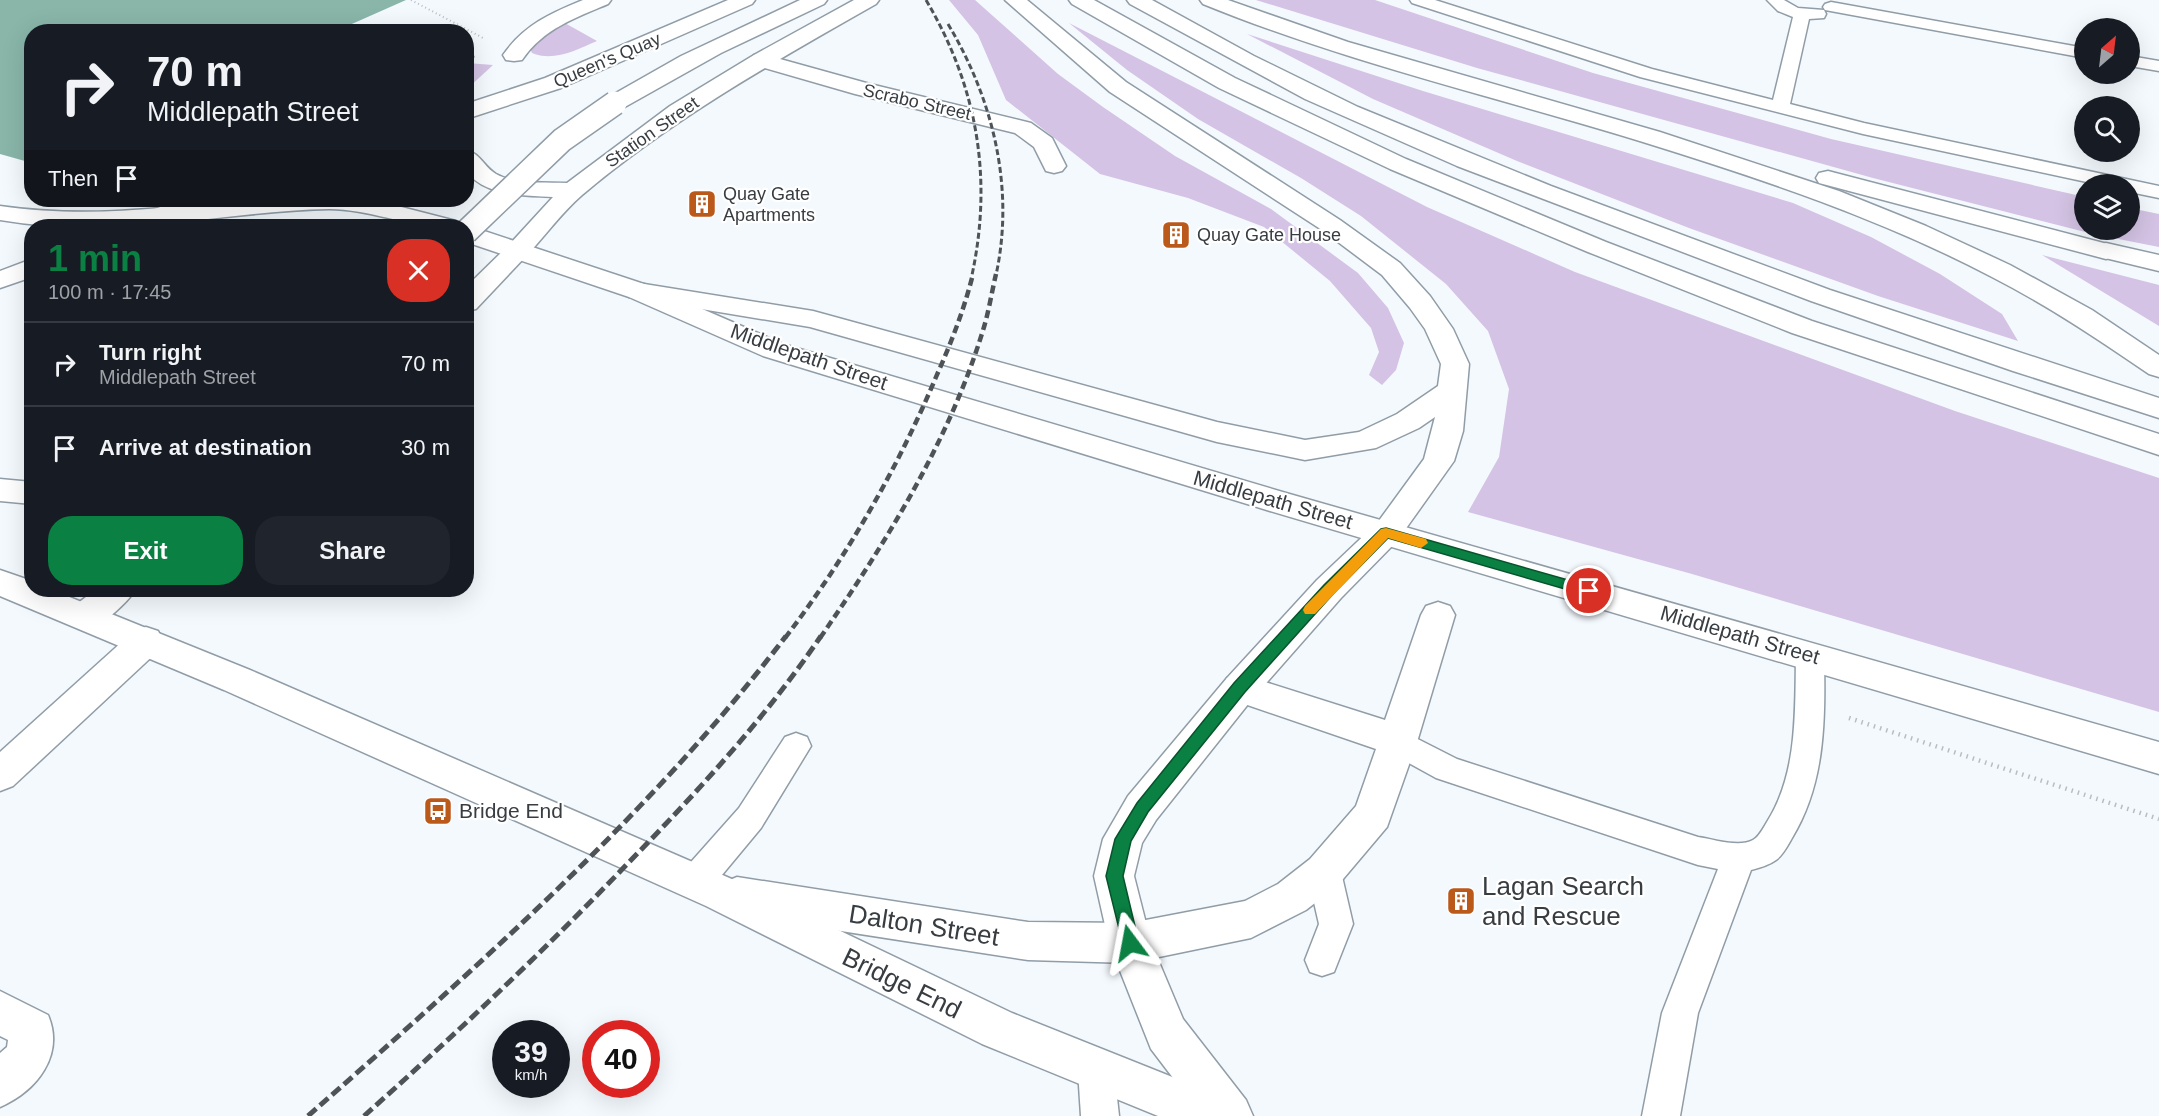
<!DOCTYPE html>
<meta charset="utf-8">
<style>
:root{--surface:#171b24;--page:#20242c;--text:#f1f3f6;--muted:#9ea1a6;--line:#363941;--accent:#0b8043}
body{margin:0;font-family:Helvetica,sans-serif;background:var(--page);color:var(--text);height:100vh;display:flex;flex-direction:column;font-size:22px;white-space:nowrap}
*{box-sizing:border-box;margin:0}
p{font-size:20px;color:var(--muted)}
.icon{flex:none;width:33px;height:33px;fill:none;stroke:currentColor;stroke-width:2;stroke-linecap:round;stroke-linejoin:round}
.map{position:relative;flex:1;overflow:hidden}
.details{position:absolute;left:24px;top:219px;width:450px;height:378px;display:flex;flex-direction:column;background:var(--surface);border-radius:24px;box-shadow:0 6px 24px #0002}
.details>*{flex:none}
.top-card{position:absolute;left:24px;top:24px;width:450px;height:183px;border-radius:24px;box-shadow:0 6px 24px #0002;background:#171b24;color:var(--text);overflow:hidden}
.needle{width:39px;rotate:28deg}
.buttons{position:absolute;left:2074px;top:18px;display:grid;gap:12px}
.buttons a{display:grid;place-items:center;width:66px;height:66px;border-radius:50%;background:var(--surface);box-shadow:0 6px 24px #0002;font-size:30px}
.speed{position:absolute;left:492px;top:1020px;display:flex;gap:12px;font-size:30px;font-weight:700;text-align:center}
.speed>*{display:grid;place-content:center;width:78px;height:78px;border-radius:50%;background:var(--surface);box-shadow:0 6px 24px #0002;line-height:1}
.speed small{font-size:15px;font-weight:400}
.speed .limit{border:9px solid #d22;background:#fff;color:#111}
.pin{position:absolute;display:grid;place-items:center;width:51px;height:51px;color:#fff;margin:-26px;border:3px solid #fff;border-radius:50%;box-shadow:0 2px 6px #0007}
.me{position:absolute;width:66px;margin:-33px;rotate:347deg;stroke-linejoin:round;filter:drop-shadow(0 0 4px #0008)}
.turn{display:flex;align-items:center;gap:21px;height:126px;padding:0 24px;font-size:27px}
.turn .icon{width:78px;height:78px;stroke-width:2.5}
.turn b{display:block;font-size:42px;line-height:51px}
.then{display:flex;align-items:center;height:57px;padding:0 24px;background:#0003;gap:12px;font-size:22px}
.round{display:grid;place-items:center;flex:none;width:63px;height:63px;border-radius:24px;background:var(--page)}
.head{display:flex;align-items:center;justify-content:space-between;height:102px;padding:0 24px}
h1{font-size:36px;font-weight:700;line-height:45px;color:var(--accent)}
.cta{display:flex;gap:12px;margin-top:auto;padding:12px 24px}
.cta a{flex:1;height:69px;border-radius:24px;background:var(--accent);color:#fff;font-size:24px;font-weight:700;line-height:69px;text-align:center}
.cta a+a{background:var(--page);color:var(--text)}
ul{padding:0;list-style:none}
li{display:flex;align-items:center;gap:18px;height:84px;padding:0 24px;border-top:2px solid var(--line)}
li div{flex:1}
li b{display:block;font-size:22px}
li em{font-style:normal}
.map>svg:first-child{display:block}
.green{fill:#d4c3e4}
.water{fill:#89b6a9}
.pier{fill:#f4f9fe}
.lines{fill:none;stroke-linecap:round;stroke-linejoin:round}
.service-casing{stroke:#909da7;stroke-width:3}
.pedestrian-casing{stroke:#909da7;stroke-width:3}
.minor-casing{stroke:#909da7;stroke-width:3}
.tertiary-casing{stroke:#909da7;stroke-width:3}
.primary-casing{stroke:#909da7;stroke-width:3}
.trunk-casing{stroke:#909da7;stroke-width:3}
.motorway-casing{stroke:#909da7;stroke-width:3}
.path-far1{stroke:#b8bdc2;stroke-width:2;stroke-dasharray:1 3;stroke-linecap:butt}
.path{stroke:#b8bdc2;stroke-width:4.5;stroke-dasharray:1.5 5;stroke-linecap:butt}
.service{fill:#fff;fill-rule:evenodd}
.pedestrian{fill:#fff;fill-rule:evenodd}
.minor{fill:#fff;fill-rule:evenodd}
.tertiary{fill:#fff;fill-rule:evenodd}
.primary{fill:#fff;fill-rule:evenodd}
.trunk{fill:#fff;fill-rule:evenodd}
.motorway{fill:#fff;fill-rule:evenodd}
.rail-far2{stroke:#4e5358;stroke-width:3;stroke-dasharray:6 3;stroke-linecap:butt}
.rail-far1{stroke:#4e5358;stroke-width:4.5;stroke-dasharray:8 4.5;stroke-linecap:butt}
.rail{stroke:#4e5358;stroke-width:5;stroke-dasharray:11 5;stroke-linecap:butt}
.tertiary-bridge-casing{stroke:#909da7;stroke-width:26;stroke-linecap:butt}
.tertiary-bridge{stroke:#fff;stroke-width:23}
.route{fill:#0b8043;stroke:#07532c;stroke-width:1.5}
.slow{fill:#f59e0b}
.labels{text-anchor:middle;stroke-width:4.5;stroke-linejoin:round;paint-order:stroke}
.far-street-label{font-size:18px;fill:#383d42;stroke:#fff}
.far-poi-label{font-size:18px;fill:#383d42;stroke:#fff;text-anchor:start}
.street-label{font-size:21px;fill:#383d42;stroke:#fff}
.poi-label{font-size:21px;fill:#383d42;stroke:#fff;text-anchor:start}
.near-poi-label{font-size:26px;fill:#383d42;stroke:#fff;text-anchor:start}
.near-street-label{font-size:26px;fill:#383d42;stroke:#fff}
</style>
<div class="map">
<svg width="2159" height="1116" viewBox="0 0 2159 1116">
<rect width="100%" height="100%" fill="#f4f9fe"/>
<g class="green">
<path d="M949,0H975L1058,74L1103,107L1175,156L1271,209L1358,273L1388,308L1404,343L1396,370L1382,385L1369,375L1379,352L1371,328L1330,281L1264,227L1188,198L1100,174L1006,100L978,35Z"/>
<path d="M1256,0H1375L1593,73L1831,139L2085,197V230H2130V208L2159,214V247L2093,234L1873,178L1477,68Z"/>
<path d="M563,22L597,41C576,50 554,62 532,53L529,46Z"/>
<path d="M1069,23L1427,207L1575,272L1955,411L2159,478V712L1692,574L1468,512L1499,457L1509,389L1488,331L1446,284L1361,216L1301,178L1198,119L1127,70Z"/>
<path d="M1247,34L1423,91L1793,203L1871,237L1940,274L2002,314L2018,341L1878,296L1689,228L1517,161L1373,99Z"/>
<path d="M467,63L493,65L467,89L466,63Z"/>
<path d="M2042,255L2159,285V326Z"/>
</g>
<path class="water" d="M0,0H406L336,31L32,32L31,183L0,196Z"/>
<path class="pier" d="M0,154L32,163V186L0,199Z"/>
<g class="lines">
<g class="service-casing">
<g id="service">
<path d="M1410,0H1435L1652,69L1773,100L1793,17L1778,11L1767,0H1784L1798,8L1824,10L1826,14L1824,18L1809,19L1790,104L1864,123L2159,186V198L2130,192V184H2096L1863,134L1640,77L1412,3Z"/>
<path d="M1831,2L2085,48V58L1825,10L1823,7L1825,4Z"/>
<path d="M2130,56L2159,61V71L2130,66Z"/>
<path d="M1810,644L1820,647L1824,655C1825,719 1826,782 1792,838C1788,845 1783,855 1776,860C1769,865 1759,868 1751,870L1698,1013L1680,1116H1642L1662,1013L1718,869L1698,865L1436,778L1387,751L1383,742L1387,733L1398,729L1457,759L1698,837C1713,839 1739,848 1753,840C1759,837 1764,827 1767,822C1798,773 1795,711 1796,655L1800,647Z"/>
<path d="M796,733L807,737L811,746L761,828L707,893L695,897L683,893L678,882L683,871L739,808L785,737Z"/>
<path d="M1324,857L1336,862L1341,872L1353,924L1334,972L1322,976L1310,972L1305,960L1319,924L1307,872L1312,862Z"/>
<path d="M1096,1052L1109,1057L1114,1070L1119,1116H1081L1078,1070L1083,1057Z"/>
</g>
</g>
<g class="pedestrian-casing">
<path id="pedestrian" d="M583,0H611L608,4C575,18 543,29 522,60L514,61L506,60L503,55C524,25 551,13 583,0Z"/>
</g>
<g class="minor-casing">
<g id="minor">
<path d="M762,54L870,84L1031,123L1052,138L1066,166L1062,171L1054,173L1046,171L1034,147L1015,133L855,94L754,65L751,60L754,55Z"/>
<path d="M518,242L527,245L531,250L527,255L476,309L466,311V287L509,245Z"/>
<path d="M95,590H135C128,602 101,627 87,629C82,629 77,627 73,625L68,616L73,607Z"/>
<path d="M1438,602L1450,606L1455,615L1417,742L1387,827L1338,885L1306,910L1251,938L1130,963L1028,960L737,915L723,909L717,896L723,883L737,877L1028,922L1130,923L1245,901L1278,884L1310,859L1356,806L1376,749L1227,698L1222,688L1227,678L1240,674L1385,720L1421,615L1426,606Z"/>
<path d="M146,627L158,631L163,641L158,651L13,786L0,791V752L134,631Z"/>
<path d="M0,991L48,1015C65,1055 37,1091 0,1107V1053L7,1047L8,1040L0,1036Z"/>
</g>
</g>
<g class="tertiary-casing">
<g id="tertiary">
<path d="M728,0H755L752,4L561,88L466,119V104L545,78Z"/>
<path d="M800,0H827L824,4L721,53L623,108L615,110L607,108L604,103L607,98L681,56Z"/>
<path d="M854,0H879L876,4C774,62 672,119 582,195C562,212 545,236 527,255L518,258L509,255L505,250L509,245L553,197C521,195 489,197 466,172V150C480,153 484,167 496,174C516,185 544,182 567,183L670,106L754,55Z"/>
<path d="M181,200H216L213,205L151,226H115L119,221Z"/>
<path d="M32,259V277L0,288V271Z"/>
<path d="M0,479L32,482V504L0,501Z"/>
<path d="M1386,521L1397,525L1402,533L1397,541L1341,598L1253,698L1156,820L1142,843L1134,876L1151,943L1183,1019L1246,1100L1253,1116H1202L1151,1049L1109,943L1094,876L1103,839L1128,796L1227,678L1317,580L1375,525Z"/>
</g>
</g>
<g class="primary-casing">
<g id="primary">
<path d="M239,200H374L456,221L460,226C415,231 373,209 329,209C261,210 195,223 128,226C85,229 42,227 0,220V206C85,218 155,209 239,200Z"/>
<path d="M466,225L647,285L783,344L1286,493L2159,742V774L1270,511L763,356L629,297L466,242V226H461Z"/>
<path d="M0,570L32,581V590H52L250,670L734,880L1012,1013L1230,1100L1237,1116H1158L982,1044L706,906L224,690L0,596Z"/>
</g>
</g>
<g class="trunk-casing">
<path id="trunk" d="M2106,243L2159,255V271L2097,256L2093,251L2097,246Z"/>
</g>
<g class="motorway-casing">
<g id="motorway">
<path d="M1005,0H1027L1126,82L1340,220L1400,263L1430,296L1453,329L1469,364L1463,431L1454,461L1397,541L1386,545L1375,541L1370,533L1424,459L1435,417L1419,428L1376,448L1305,460L1217,442L810,327L629,297L625,291L629,285L638,283L813,311L1217,422L1305,440L1359,432L1397,414L1438,386L1441,364L1425,329L1410,308L1382,275L1322,230L1110,92Z"/>
<path d="M1069,0H1094L1235,78L1406,159L1606,242L1812,321L2159,434V455L1792,333L1588,252L1390,169L1219,88L1072,4Z"/>
<path d="M1127,0H1152L1254,56L1358,107L1551,186L1830,290L2159,398V418L2013,371L1811,301L1457,166L1305,99L1130,4Z"/>
<path d="M1200,0H1228L1348,42L1660,132L1839,191L1926,226L2010,265L2092,310L2159,355V377L2149,374C2098,339 2047,305 1992,277C1882,219 1762,179 1643,142C1497,97 1345,62 1203,4Z"/>
<path d="M1828,171L2115,246L2119,251L2115,256L2106,259L1819,183L1816,178L1819,173Z"/>
</g>
</g>
<g class="path-far1">
<path d="M411,0L485,39"/>
<path d="M466,56L478,57"/>
</g>
<path class="path" d="M1849,718L2159,819"/>
<use href="#service" class="service"/>
<use href="#pedestrian" class="pedestrian"/>
<use href="#minor" class="minor"/>
<use href="#tertiary" class="tertiary"/>
<use href="#primary" class="primary"/>
<use href="#trunk" class="trunk"/>
<use href="#motorway" class="motorway"/>
<g class="rail-far2">
<path d="M926,0C977,86 993,177 972,275"/>
<path d="M948,24C993,99 1015,188 996,275"/>
</g>
<g class="rail-far1">
<path d="M785,638C846,558 897,470 936,377C951,343 964,310 973,274"/>
<path d="M820,638C887,541 950,440 984,327C989,310 992,291 996,274"/>
</g>
<g class="rail">
<path d="M308,1116C477,967 649,816 786,636"/>
<path d="M364,1116C457,1033 547,948 633,858C701,788 766,717 821,636"/>
</g>
<g class="tertiary-bridge-casing">
<path id="tertiary-bridge" d="M466,232L562,140L615,103"/>
</g>
<use href="#tertiary-bridge" class="tertiary-bridge"/>
</g>
<path class="route" d="M1386,528L1589,586L1596,591L1589,596L1388,538L1334,593L1245,692L1148,812L1131,841L1123,876L1139,943L1136,949L1130,951L1124,949L1106,876L1115,839L1137,803L1234,683L1324,585L1381,529Z"/>
<path class="slow" d="M1386,528L1426,539L1428,543L1421,548L1388,538L1315,614H1305L1303,610L1305,606L1381,529Z"/>
<defs>
<g id="building-square" transform="scale(1.5)"><rect x="-9" y="-9" width="18" height="18" rx="4" fill="#bb591b" stroke="#fff"/><path d="M-4-6H4V6H1V3H-1V6H-4ZM-2.5-4.3h1.7v1.8h-1.7ZM.8-4.3h1.7v1.8H.8ZM-2.5-1h1.7V.8h-1.7ZM.8-1h1.7V.8H.8Z" fill="#fff"/></g>
<g id="bus-square" transform="scale(1.5)"><rect x="-9" y="-9" width="18" height="18" rx="4" fill="#bb591b" stroke="#fff"/><path d="M-5-6H5V4H4V6H2V4H-2V6H-4V4H-5ZM-3.5-4V0h7V-4ZM-3.5 1.2v1.5H-2V1.2ZM2 1.2v1.5H3.5V1.2Z" fill="#fff"/></g>
</defs>
<g fill-rule="evenodd">
<use href="#building-square" x="702" y="204"/>
<use href="#building-square" x="1176" y="235"/>
<use href="#bus-square" x="438" y="811"/>
<use href="#building-square" x="1461" y="901"/>
</g>
<g class="labels">
<g class="far-street-label">
<text transform="translate(607 60) rotate(-23)" y="6">Queen's Quay</text>
<text transform="translate(917 102) rotate(13)" y="6">Scrabo Street</text>
<text transform="translate(652 132) rotate(-35)" y="6">Station Street</text>
</g>
<g class="far-poi-label">
<text x="723" y="200">Quay Gate<tspan x="723" dy="21">Apartments</tspan></text>
<text x="1197" y="241">Quay Gate House</text>
</g>
<g class="street-label">
<text transform="translate(809 357) rotate(19)" y="7">Middlepath Street</text>
<text transform="translate(1273 500) rotate(16)" y="7">Middlepath Street</text>
<text transform="translate(1740 635) rotate(16)" y="7">Middlepath Street</text>
</g>
<g class="poi-label">
<text x="459" y="818">Bridge End</text>
</g>
<g class="near-poi-label">
<text x="1482" y="895">Lagan Search<tspan x="1482" dy="30">and Rescue</tspan></text>
</g>
<g class="near-street-label">
<text transform="translate(924 925) rotate(9)" y="9">Dalton Street</text>
<text transform="translate(902 983) rotate(26)" y="9">Bridge End</text>
</g>
</g>
</svg>
<div class="buttons">
<a><svg class="needle" viewBox="-14 -14 28 28"><path d="M0-13l5 13h-10z" fill="#e53935"/><path d="M0 13l5-13h-10z" fill="#9ea1a6"/></svg></a>
<a><svg class="icon" aria-label="search" viewBox="0 0 24 24"><circle cx="10" cy="10" r="6"/><path d="M15 15l6 6"/></svg></a>
<a><svg class="icon" aria-label="layers" viewBox="0 0 24 24"><path d="M12 4l9 5-9 5-9-5zM3 14l9 5 9-5"/></svg></a>
</div>
<div class="speed"><div>39<small>km/h</small></div><div class="limit">40</div></div>
<div class="pin" style="left:1589px;top:591px;background:#d93025"><svg class="icon" aria-label="arrive" viewBox="0 0 24 24"><path d="M6 21V4h12l-3 4 3 4H6"/></svg></div>
<svg class="me" style="left:1130px;top:943px" viewBox="-20 -20 40 40"><path d="M0-17L14 15 0 8-14 15z" fill="#0b8043" stroke="#fff" stroke-width="4"/></svg>
<div class="top-card">
<div class="turn"><svg class="icon" aria-label="right" viewBox="0 0 24 24"><path d="M7 20v-9h11M14 6l5 5-5 5"/></svg><div><b>70 m</b>Middlepath Street</div></div>
<div class="then">Then<svg class="icon" aria-label="arrive" viewBox="0 0 24 24"><path d="M6 21V4h12l-3 4 3 4H6"/></svg></div>
</div>
<section class="details">
<div class="head"><div><h1>1 min</h1><p>100 m · 17:45</p></div><a class="round" style="background:#d93025;color:#fff"><svg class="icon" aria-label="close" viewBox="0 0 24 24"><path d="M6 6l12 12M18 6L6 18"/></svg></a></div>
<ul>
<li><svg class="icon" aria-label="right" viewBox="0 0 24 24"><path d="M7 20v-9h11M14 6l5 5-5 5"/></svg><div><b>Turn right</b><p>Middlepath Street</p></div><em>70 m</em></li>
<li><svg class="icon" aria-label="arrive" viewBox="0 0 24 24"><path d="M6 21V4h12l-3 4 3 4H6"/></svg><div><b>Arrive at destination</b></div><em>30 m</em></li>
</ul>
<div class="cta"><a>Exit</a><a>Share</a></div>
</section>
</div>
